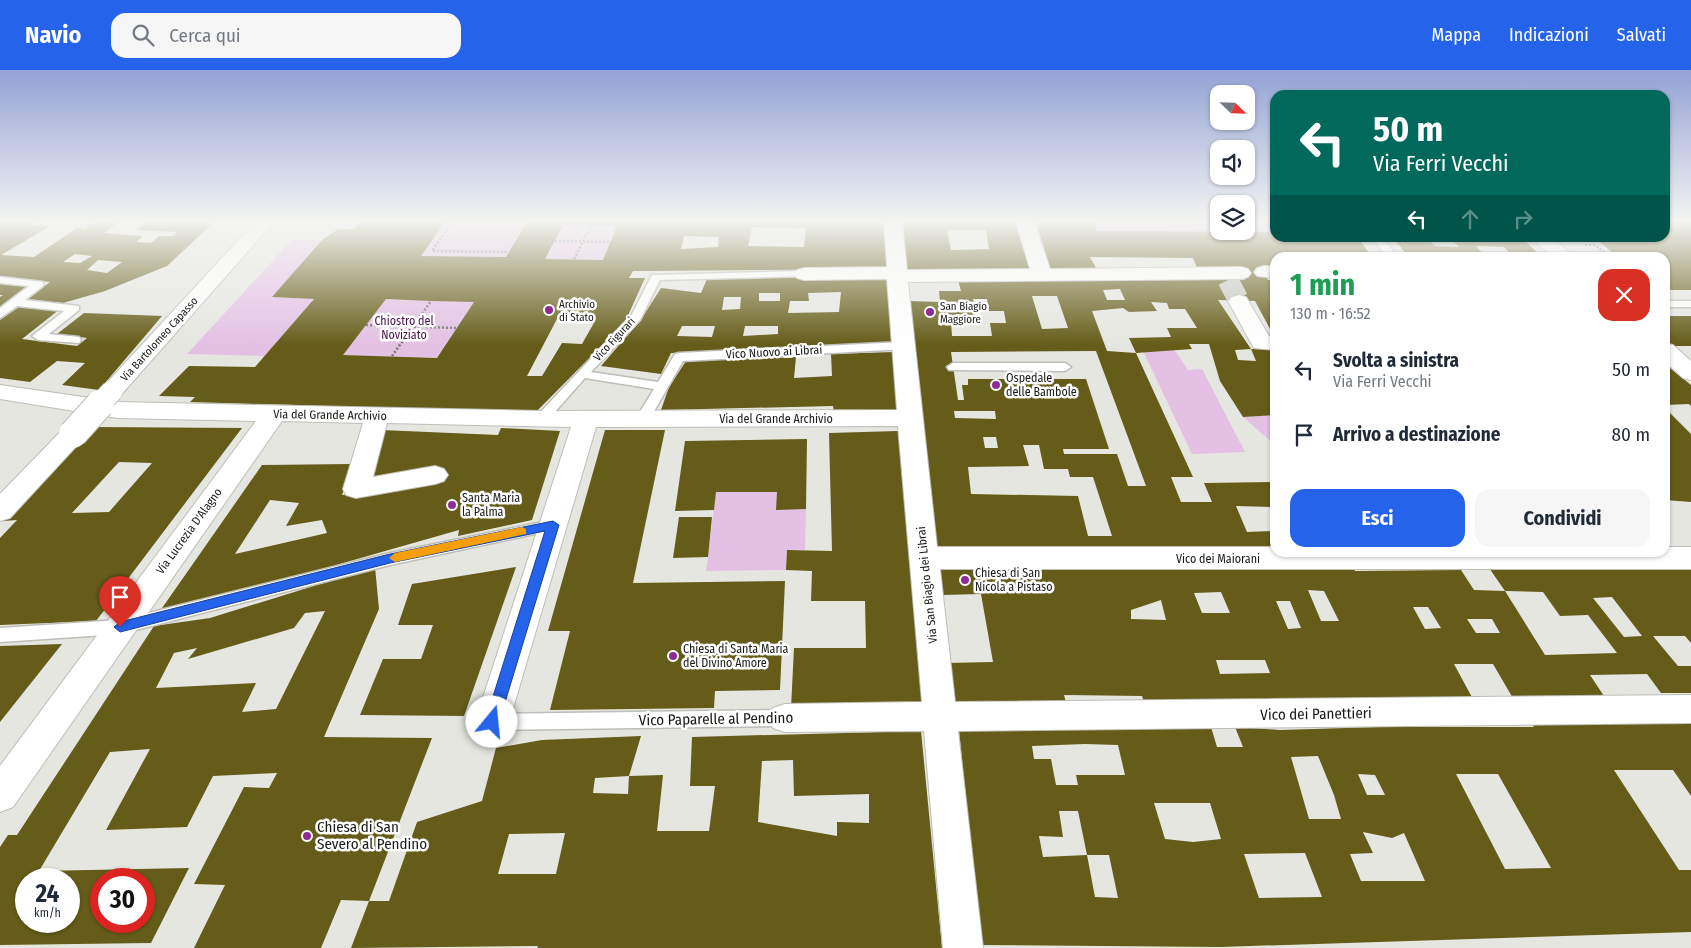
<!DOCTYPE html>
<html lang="it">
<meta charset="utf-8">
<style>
:root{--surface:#fff;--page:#f6f6f7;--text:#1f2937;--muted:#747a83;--accent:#2563eb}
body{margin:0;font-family:"Fira Sans Condensed",sans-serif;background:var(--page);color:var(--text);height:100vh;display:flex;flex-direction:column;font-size:19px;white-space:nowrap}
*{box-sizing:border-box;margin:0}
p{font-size:16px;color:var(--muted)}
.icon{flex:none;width:28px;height:28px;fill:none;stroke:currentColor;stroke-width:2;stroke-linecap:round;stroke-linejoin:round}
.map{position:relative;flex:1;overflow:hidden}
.side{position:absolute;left:1270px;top:182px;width:400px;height:305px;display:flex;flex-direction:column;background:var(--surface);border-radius:15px;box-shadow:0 1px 4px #0004}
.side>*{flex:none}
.banner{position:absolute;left:1270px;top:20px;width:400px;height:152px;border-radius:15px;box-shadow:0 1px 4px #0004;background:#00695c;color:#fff;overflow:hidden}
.needle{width:32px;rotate:113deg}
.fabs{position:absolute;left:1210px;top:15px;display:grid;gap:10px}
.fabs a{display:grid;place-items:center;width:45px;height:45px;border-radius:10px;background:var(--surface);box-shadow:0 1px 4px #0004;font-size:25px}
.speed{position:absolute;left:15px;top:798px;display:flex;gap:10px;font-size:25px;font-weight:700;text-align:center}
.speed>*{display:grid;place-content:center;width:65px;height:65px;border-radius:50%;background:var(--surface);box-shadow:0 1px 4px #0004;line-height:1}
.speed small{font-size:12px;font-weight:400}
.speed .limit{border:8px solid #d22;background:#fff;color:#111}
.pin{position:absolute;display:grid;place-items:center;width:42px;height:42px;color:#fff;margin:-51px -21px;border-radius:50% 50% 50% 0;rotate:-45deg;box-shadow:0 0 5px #0007}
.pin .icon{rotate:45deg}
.me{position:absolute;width:55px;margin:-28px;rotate:17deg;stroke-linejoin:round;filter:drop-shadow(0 0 4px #0008)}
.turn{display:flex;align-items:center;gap:18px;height:105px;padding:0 20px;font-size:22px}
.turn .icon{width:65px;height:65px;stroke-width:2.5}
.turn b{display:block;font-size:35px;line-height:42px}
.lanes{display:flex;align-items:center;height:48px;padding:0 20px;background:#0003;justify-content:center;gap:25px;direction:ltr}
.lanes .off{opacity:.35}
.round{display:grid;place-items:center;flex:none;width:52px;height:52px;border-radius:15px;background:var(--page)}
.headline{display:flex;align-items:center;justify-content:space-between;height:85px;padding:0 20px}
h1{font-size:30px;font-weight:700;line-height:38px;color:#1e9e55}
.primary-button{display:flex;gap:10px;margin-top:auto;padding:10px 20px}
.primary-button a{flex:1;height:58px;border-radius:15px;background:var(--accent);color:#fff;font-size:20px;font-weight:700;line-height:58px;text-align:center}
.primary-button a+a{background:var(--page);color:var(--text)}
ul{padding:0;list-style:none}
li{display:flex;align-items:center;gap:15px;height:65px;padding:0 20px}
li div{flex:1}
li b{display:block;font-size:19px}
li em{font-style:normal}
header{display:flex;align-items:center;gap:30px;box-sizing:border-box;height:70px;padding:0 25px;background:var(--accent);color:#fff}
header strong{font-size:24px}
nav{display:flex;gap:28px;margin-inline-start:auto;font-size:18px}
.search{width:350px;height:45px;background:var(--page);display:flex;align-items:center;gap:12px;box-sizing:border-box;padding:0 18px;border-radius:15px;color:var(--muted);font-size:19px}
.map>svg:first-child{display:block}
.green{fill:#e4c0e5}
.building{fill:#645c18;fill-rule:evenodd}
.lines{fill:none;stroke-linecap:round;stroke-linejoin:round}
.street-tunnel{stroke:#c7c7c3;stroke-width:21;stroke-dasharray:21 11;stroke-linecap:butt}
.lane-casing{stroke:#bebeb9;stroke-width:3}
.street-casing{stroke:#bebeb9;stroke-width:2}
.path{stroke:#777774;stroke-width:2.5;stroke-dasharray:2 2;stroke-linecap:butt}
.lane{fill:#fff;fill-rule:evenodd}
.street{fill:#fff;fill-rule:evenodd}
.street-bridge-far1-casing{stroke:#bebeb9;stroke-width:23;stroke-linecap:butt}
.street-bridge-casing{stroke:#bebeb9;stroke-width:30;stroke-linecap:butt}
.street-bridge-far1{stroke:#fff;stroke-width:21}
.street-bridge{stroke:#fff;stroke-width:28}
.route{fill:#2563eb;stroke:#184099}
.slow{fill:#f59e0b}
.poi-dot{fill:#8f2c93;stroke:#fff;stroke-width:2}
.labels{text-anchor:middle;stroke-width:5;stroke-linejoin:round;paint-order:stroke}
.far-poi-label{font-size:11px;fill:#1a1a18;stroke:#fff;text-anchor:start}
.far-street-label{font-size:11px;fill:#1a1a18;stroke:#fff}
.park-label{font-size:12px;fill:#4c134f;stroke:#fff}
.street-label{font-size:12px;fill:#1a1a18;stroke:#fff}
.poi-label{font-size:12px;fill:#1a1a18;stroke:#fff;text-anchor:start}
.near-street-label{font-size:15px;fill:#1a1a18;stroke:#fff}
.near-poi-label{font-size:15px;fill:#1a1a18;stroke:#fff;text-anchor:start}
</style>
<header>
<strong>Navio</strong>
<div class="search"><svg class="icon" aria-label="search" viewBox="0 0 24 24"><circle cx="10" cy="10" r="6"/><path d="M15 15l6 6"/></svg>Cerca qui</div>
<nav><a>Mappa</a><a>Indicazioni</a><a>Salvati</a></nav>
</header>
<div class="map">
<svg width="1691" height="878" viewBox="0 0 1691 878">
<rect width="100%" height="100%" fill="#e6e6e1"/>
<g class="green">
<path d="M445,152H527L506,187L421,186Z"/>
<path d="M1094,152H1219V161H1246V152H1275V162L1097,161Z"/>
<path d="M563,155L617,156L603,190L545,189Z"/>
<path d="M292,170H322L273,227L314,229L265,286L187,284Z"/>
<path d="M386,229L474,232L437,288L343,285Z"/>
<path d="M1174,279L1188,300L1202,299L1245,382L1192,384L1143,281Z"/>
<path d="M1275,345V375L1243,347Z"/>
<path d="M716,422H777V439H806L805,480H787L786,500L706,501Z"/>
</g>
<g class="building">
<path d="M0,152H37L33,155L50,156L1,185L34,187L77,158L85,159L94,152H119L104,163L143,166L136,172L151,173L159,166H173L177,162L136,160L147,152L213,153L167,196L105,221L63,233L27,229L50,212L0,206ZM75,184L92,186L80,193L63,192ZM98,190L122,192L107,203L87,200Z"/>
<path d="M360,152H445L421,186L506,187L527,152H887L891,199L633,201L629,208H645L625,252L536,342L190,332L195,327L159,326L189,296L255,297L314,229L272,227L322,170L338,159H354ZM563,155L591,156H617L603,190L545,189ZM752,157L806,158L804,177L748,176ZM684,166L719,167L718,177L681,179ZM386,229L431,231L474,232L437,288L343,285ZM557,249L595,251L582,274L562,273L542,306H527Z"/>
<path d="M903,152H1016L1030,199L907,202ZM947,160H986L989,179L951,180Z"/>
<path d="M1036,152H1094L1097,161L1275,162V168H1358L1373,188H1275V197L1264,202L1268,210H1275V223H1270L1275,230V268L1255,231L1218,230L1251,279L1275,280V345L1243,347L1220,311L1209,274H1189L1192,279L1136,283L1193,407H1171L1181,432H1212L1204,413L1275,412V437L1236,436L1247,462L1275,461V480L936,482L909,231L940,232L939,221H961L958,210L1134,208L1245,210L1238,198H1197L1193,188L1090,187L1096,198H1050ZM1120,219L1125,230H1107L1103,220ZM1032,226H1057L1068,258L1042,259ZM973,229H987L989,241H1004L1006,253H990L992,266H952L951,252L976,251ZM1151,232L1167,233L1169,239H1185L1197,258H1167L1171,267L1129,268L1136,283L1107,281L1092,241L1123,238L1129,242L1157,241ZM1251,279L1256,291L1238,290L1235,280ZM1096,281L1146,416H1128L1117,384H1064L1063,379H1109L1086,309H968V315H962L964,330H958L951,282ZM954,341H995L996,349L955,348ZM983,367H996L998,378H985ZM1023,375H1039L1044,399H1068L1070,407H1093L1112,466H1088L1078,426L971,424L968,397L1029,396Z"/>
<path d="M1691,152V220H1665V188H1619L1595,168H1665V153Z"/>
<path d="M1393,168H1426L1435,176L1459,177L1450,168H1522L1543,188H1515L1504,177L1476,176L1487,188H1410Z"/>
<path d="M888,206L891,273L671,283L661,304L601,296L640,251L661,218L701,223L707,209ZM841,222L839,242L788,243L790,231H809L808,223ZM759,223H780V231H759ZM724,227H741L740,239L722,240ZM682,256H715L712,267L677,266ZM745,256H778V264L743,266Z"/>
<path d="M0,213L33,216L0,240V227L3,225H0Z"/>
<path d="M19,237L60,239L22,269L77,276L87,268L57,264L84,243L162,246L99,320L62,315L85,293L57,291L30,312L0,308V250Z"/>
<path d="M1665,246H1691V276H1672L1665,269Z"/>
<path d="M894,282L901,340L834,342L833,336L661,340L669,317L686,291L796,287L794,308L832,306L831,284Z"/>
<path d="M1665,294L1691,315V336L1689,334L1665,335Z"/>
<path d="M1665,338L1691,364V432L1665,430Z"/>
<path d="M94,357L242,358L96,551L0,555V468L17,450L3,451ZM119,392L152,393L109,442L72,443Z"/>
<path d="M501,358L560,361L532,450L458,466L459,460L315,501L160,541L262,395L352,394L342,425L374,422L371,410L381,360L498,365ZM270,430L299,433L286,456L322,450L327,463L235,484Z"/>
<path d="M605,360H665L633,513L785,511L780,620L715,621L714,638L550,640L570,561H548Z"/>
<path d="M898,361L927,638H791L794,578H866L865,531H811L812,501L786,500L787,480L832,481L829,363Z"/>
<path d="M807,369L806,439L776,440L777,422H716L714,440L675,441L685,371Z"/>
<path d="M679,447H712L708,487L673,488Z"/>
<path d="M1350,492L1355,501L1461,500L1474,520L1505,521L1545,585L1617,583L1588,545L1560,546L1543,522L1505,521L1487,495L1691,493V573L1685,566H1653L1678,596H1691V623H1661L1647,604L1590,605L1604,626L1514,630L1493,594H1454L1474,631L1145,635L1142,626L1064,625L1068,640L952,641L947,593L993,592L981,524L941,525L937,497ZM1308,520L1324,521L1339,551H1321ZM1221,522L1230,543H1202L1194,523ZM1612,527L1642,566L1624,567L1593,528ZM1161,530L1166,550L1131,549V540ZM1276,531H1290L1301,558L1288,559ZM1413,537H1428L1441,558L1425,559ZM1467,549H1492L1500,563H1476ZM1216,590H1265L1270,603L1220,604Z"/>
<path d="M375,497L379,539L324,667L432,668L369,831H389L417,752L482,731L496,678L542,670L641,666L629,706L595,708L593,723L628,724L629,706L663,705L657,761H709L715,716H690L692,667L921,661L942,878H537L538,876L351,878L369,831L341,830L321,878H194L225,815L194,814L244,717L269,718L277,703L213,706L187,757L106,760L150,679L110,682L39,801L189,798L151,873L0,875V777L8,765H17L154,556L210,548ZM325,541L276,639L242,642L256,613L156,618L174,583L197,578L188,589L294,558L305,543ZM793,690L794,726L869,724V753L837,752V766L758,752L762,691ZM565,763L556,804H498L509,764ZM26,809H69V851H26ZM101,809H144V851H101Z"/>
<path d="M516,497L464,646L360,645L383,589H421L433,555H398L412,514Z"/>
<path d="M62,574L0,652V576Z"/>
<path d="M1691,650V726L1673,700H1614L1679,800H1691V862L1220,877L981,875L959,660L1211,657L1217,677H1243L1235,657L1280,660L1378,657H1534L1530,651ZM1085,674L1118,675L1125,705H1076L1078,715H1056L1051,689H1034L1032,676ZM1318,686L1334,725L1341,749H1309L1291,687ZM1358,704L1375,705L1385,725H1367ZM1456,704H1498L1551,798L1505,799ZM1154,733H1210L1221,769L1193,772L1165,769ZM1059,741H1078L1087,785H1109L1118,828L1095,827L1087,785L1043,787L1039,766L1063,767ZM1363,762L1392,768L1404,763L1425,811H1361L1350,784L1373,783ZM1305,783L1322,827L1259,828L1244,784Z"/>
</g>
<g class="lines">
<path class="street-tunnel" d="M1228,210L1239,231"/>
<g class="lane-casing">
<g id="lane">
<path d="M1372,168H1382L1399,188H1388Z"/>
<path d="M804,201L810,204L808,206L660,210L640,250L591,302L658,312L675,284L679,283L903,272L909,276L907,279L683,291L649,350L642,354L635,350L654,319L585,308L546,352H536L534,349L631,246L652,205Z"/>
<path d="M0,207L43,212V216L25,230L79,236V240L49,264L79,267L81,270L79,273L38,270L32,266L64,241L17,236L0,248V238L29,216L0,213Z"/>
<rect x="1665" y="231" width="26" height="6"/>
<path d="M953,293H1065L1071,297L1065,301L949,300L947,297Z"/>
<path d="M553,450L558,451L561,455L558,459L390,495L120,564L0,572V558L120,550L390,483Z"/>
<path d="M785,640L792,642L794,648L792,654L785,656L492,660L485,658L483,652L485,646L492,644Z"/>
</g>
</g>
<g class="street-casing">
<g id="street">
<path d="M255,152H274L120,326L112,328L104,326L100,321L104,316Z"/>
<path d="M884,152H902L907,200L1030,199L1016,152H1034L1050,199L1241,197L1248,199L1251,203L1248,207L1241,209L908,212L937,477H1275V482H1665V477H1691V499H940L955,632L1691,625V653L958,661L983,878H943L924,661L785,662L773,658L768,648L773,638L785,634L922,632L898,356L596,357L509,652L504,662L492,667L480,662L475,652L571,357L387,353L373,407L435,396L444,399L448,405L444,411L435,414L356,428L346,425L343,419L363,353L282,351L13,737L0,742V696L256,351L118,348L0,329V315L118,332L541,341L897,340L887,209L804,210L797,208L794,204L797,200L804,198L887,197Z"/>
<path d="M1532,168H1553L1575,188H1553Z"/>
<path d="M1264,196H1275V208L1257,206L1254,202L1257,198Z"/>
<path d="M1239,225L1246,227L1269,266H1275V280L1254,278L1251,273L1228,231L1232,227Z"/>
<path d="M1665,273L1673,275L1691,291V310L1683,308L1665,292Z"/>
<path d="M73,356L82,358L86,364L82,370L10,448L0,451V424L64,358Z"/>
</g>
</g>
<g class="path">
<path d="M452,152L432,181L509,182"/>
<path d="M555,171L610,172"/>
<path d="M1585,175H1595L1611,188"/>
<path d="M1609,185H1617"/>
<path d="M574,189L591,156"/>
<path d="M366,255L457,258"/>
<path d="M392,286L431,231"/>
</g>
<use href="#lane" class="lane"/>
<use href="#street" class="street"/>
<g class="street-bridge-far1-casing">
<path id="street-bridge-far1" d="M99,335L112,321"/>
</g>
<g class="street-bridge-casing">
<path id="street-bridge" d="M73,364L100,334"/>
</g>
<use href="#street-bridge-far1" class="street-bridge-far1"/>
<use href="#street-bridge" class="street-bridge"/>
</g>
<linearGradient id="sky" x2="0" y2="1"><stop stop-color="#93a2d4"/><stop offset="0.55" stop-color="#f4f4f2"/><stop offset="1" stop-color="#f4f4f2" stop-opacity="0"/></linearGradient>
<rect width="1691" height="275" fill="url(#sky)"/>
<path class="route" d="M553,451L559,455L499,652L497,656L492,658L487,656L485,652L545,461L390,493L120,562L114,557L120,552L390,484Z"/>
<path class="slow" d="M522,457L526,459V464L395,492L389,488L395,483Z"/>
<g class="poi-dot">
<circle cx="549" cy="240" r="5"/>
<circle cx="930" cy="242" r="5"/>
<circle cx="996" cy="315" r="5"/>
<circle cx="452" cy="435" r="5"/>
<circle cx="965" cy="510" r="5"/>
<circle cx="673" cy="586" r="5"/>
<circle cx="307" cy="766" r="5"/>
</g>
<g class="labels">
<g class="far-poi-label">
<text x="559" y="238">Archivio<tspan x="559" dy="13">di Stato</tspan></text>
<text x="940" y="240">San Biagio<tspan x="940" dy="13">Maggiore</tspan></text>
</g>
<g class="far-street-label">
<text transform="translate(159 269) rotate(-48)" y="4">Via Bartolomeo Capasso</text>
<text transform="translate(614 269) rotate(-47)" y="4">Vico Figurari</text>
</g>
<g class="park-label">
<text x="404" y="255">Chiostro del<tspan x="404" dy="14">Noviziato</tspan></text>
</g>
<g class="street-label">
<text transform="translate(774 282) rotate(-3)" y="4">Vico Nuovo ai Librai</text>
<text transform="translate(330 345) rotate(1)" y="4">Via del Grande Archivio</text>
<text x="776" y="353">Via del Grande Archivio</text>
<text transform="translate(189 461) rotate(-54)" y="4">Via Lucrezia D'Alagno</text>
<text x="1218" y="493">Vico dei Maiorani</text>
<text transform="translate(927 515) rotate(-96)" y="4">Via San Biagio dei Librai</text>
</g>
<g class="poi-label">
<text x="1006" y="312">Ospedale<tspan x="1006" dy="14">delle Bambole</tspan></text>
<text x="462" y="432">Santa Maria<tspan x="462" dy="14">la Palma</tspan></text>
<text x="975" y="507">Chiesa di San<tspan x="975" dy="14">Nicola a Pistaso</tspan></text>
<text x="683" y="583">Chiesa di Santa Maria<tspan x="683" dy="14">del Divino Amore</tspan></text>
</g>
<g class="near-street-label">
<text transform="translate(1316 644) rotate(-1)" y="5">Vico dei Panettieri</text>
<text transform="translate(716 649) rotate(-1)" y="5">Vico Paparelle al Pendino</text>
</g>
<g class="near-poi-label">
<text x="317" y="762">Chiesa di San<tspan x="317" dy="17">Severo al Pendino</tspan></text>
</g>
</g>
</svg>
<div class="fabs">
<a><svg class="needle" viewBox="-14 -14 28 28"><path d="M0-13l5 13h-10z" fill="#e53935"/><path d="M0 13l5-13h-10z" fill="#747a83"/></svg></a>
<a><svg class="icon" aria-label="sound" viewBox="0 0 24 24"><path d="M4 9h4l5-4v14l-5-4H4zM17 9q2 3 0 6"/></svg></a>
<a><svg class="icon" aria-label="layers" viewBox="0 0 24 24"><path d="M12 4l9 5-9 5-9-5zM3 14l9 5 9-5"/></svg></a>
</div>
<div class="speed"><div>24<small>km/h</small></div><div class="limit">30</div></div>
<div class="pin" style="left:120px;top:557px;background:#d93025"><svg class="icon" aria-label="arrive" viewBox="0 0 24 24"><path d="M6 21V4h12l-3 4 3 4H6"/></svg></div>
<svg class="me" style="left:492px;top:652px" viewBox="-20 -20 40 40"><circle r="19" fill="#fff"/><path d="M0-13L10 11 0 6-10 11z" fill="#2563eb"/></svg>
<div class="banner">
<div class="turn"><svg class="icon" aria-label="left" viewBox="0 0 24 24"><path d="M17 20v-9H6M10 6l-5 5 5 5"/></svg><div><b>50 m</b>Via Ferri Vecchi</div></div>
<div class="lanes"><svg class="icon" aria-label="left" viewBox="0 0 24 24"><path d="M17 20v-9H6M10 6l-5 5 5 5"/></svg><svg class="icon off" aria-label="ahead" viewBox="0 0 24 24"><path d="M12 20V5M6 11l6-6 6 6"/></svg><svg class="icon off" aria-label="right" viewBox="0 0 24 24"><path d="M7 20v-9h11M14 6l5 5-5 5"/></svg></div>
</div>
<section class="side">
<div class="headline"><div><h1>1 min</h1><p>130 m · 16:52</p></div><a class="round" style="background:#d93025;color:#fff"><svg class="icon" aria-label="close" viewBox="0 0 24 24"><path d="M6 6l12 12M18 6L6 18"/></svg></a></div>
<ul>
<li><svg class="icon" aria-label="left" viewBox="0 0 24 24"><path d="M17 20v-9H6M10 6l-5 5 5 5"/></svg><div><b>Svolta a sinistra</b><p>Via Ferri Vecchi</p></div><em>50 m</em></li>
<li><svg class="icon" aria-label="arrive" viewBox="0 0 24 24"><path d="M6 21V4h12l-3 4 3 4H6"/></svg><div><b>Arrivo a destinazione</b></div><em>80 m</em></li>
</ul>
<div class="primary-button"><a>Esci</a><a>Condividi</a></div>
</section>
</div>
